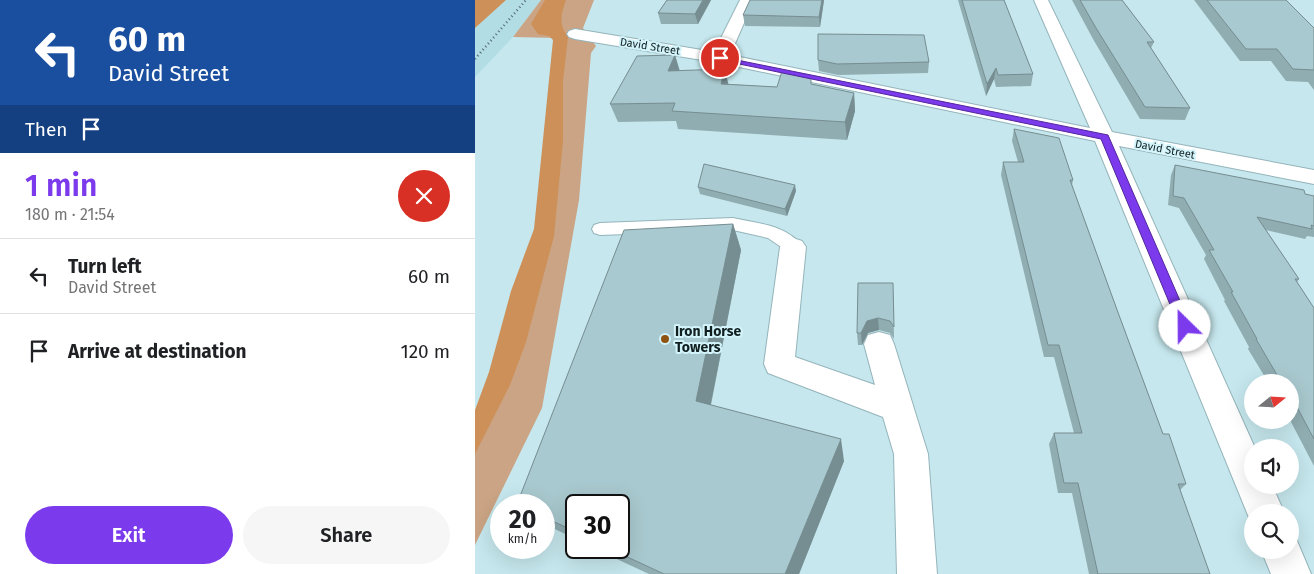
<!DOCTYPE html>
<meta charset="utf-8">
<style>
:root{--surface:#fff;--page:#f6f6f6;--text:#202124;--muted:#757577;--line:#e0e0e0;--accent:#7c3aed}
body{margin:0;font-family:"Fira Sans",sans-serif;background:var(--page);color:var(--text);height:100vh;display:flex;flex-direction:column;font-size:19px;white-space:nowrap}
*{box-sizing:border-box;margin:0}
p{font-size:16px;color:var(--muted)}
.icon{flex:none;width:28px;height:28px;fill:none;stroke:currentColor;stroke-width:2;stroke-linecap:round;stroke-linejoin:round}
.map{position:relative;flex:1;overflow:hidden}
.sheet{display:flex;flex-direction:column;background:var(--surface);width:475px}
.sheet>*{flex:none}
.hud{background:#1a4fa0;color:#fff;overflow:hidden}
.needle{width:32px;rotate:72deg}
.fabs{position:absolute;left:769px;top:374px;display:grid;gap:10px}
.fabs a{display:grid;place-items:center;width:55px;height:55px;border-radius:50%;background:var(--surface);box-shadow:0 5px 20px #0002;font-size:25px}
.speed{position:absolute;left:15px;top:494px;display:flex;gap:10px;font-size:25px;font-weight:700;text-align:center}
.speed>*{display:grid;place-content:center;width:65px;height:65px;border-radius:50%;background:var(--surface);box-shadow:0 5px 20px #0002;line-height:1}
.speed small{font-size:12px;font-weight:400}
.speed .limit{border:2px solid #111;border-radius:8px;background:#fff;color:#111}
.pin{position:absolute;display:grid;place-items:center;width:42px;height:42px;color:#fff;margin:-21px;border:2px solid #fff;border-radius:50%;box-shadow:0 1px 5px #0007}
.me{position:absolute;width:55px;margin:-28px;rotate:337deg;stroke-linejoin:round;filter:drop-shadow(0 0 4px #0008)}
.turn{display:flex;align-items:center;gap:18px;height:105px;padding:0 25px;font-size:22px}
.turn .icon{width:65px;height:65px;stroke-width:2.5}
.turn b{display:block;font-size:35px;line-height:42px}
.then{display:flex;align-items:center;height:48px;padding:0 25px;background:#0003;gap:10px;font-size:19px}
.round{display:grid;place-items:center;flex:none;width:52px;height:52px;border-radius:26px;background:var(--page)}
.summary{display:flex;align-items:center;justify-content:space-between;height:85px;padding:0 25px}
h1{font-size:30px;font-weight:600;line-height:38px;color:var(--accent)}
.button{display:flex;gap:10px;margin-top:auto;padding:10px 25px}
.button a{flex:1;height:58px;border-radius:30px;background:var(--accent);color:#fff;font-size:20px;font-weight:600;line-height:58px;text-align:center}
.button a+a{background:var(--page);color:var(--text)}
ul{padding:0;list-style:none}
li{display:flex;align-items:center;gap:15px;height:75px;padding:0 25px;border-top:1px solid var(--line)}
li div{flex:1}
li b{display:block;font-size:19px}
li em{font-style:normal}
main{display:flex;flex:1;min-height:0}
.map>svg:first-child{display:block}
.built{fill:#b2dde4}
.green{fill:#caa484}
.forest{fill:#cd9058}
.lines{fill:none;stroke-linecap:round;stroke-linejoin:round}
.lane-casing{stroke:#94b4ba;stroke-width:2}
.street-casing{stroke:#94b4ba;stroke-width:2}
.lane{fill:#fff;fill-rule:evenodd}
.street{fill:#fff;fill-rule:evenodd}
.rail{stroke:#556a6e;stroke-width:2.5;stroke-dasharray:1 3;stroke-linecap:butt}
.wall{fill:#90adb2}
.shaded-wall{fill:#768d91}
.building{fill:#a8c9cf;stroke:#768d91}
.route{fill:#7c3aed;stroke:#51269a}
.poi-dot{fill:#8e5311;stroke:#d2f4fa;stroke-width:2}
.labels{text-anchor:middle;stroke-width:4;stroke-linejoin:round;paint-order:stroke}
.far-street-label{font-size:11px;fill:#121f21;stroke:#d2f4fa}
.poi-label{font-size:14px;font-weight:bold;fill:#121f21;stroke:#d2f4fa;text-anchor:start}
</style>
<main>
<section class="sheet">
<div class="hud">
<div class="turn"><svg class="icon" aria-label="left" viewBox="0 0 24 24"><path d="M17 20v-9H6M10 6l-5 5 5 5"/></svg><div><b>60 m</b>David Street</div></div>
<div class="then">Then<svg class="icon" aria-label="arrive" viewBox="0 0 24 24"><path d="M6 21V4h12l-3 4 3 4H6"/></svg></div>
</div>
<div class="summary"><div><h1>1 min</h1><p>180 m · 21:54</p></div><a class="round" style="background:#d93025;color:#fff"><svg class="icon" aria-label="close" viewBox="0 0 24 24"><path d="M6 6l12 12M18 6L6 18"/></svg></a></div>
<ul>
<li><svg class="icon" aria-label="left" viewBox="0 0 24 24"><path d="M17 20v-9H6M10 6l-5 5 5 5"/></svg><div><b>Turn left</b><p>David Street</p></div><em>60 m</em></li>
<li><svg class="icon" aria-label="arrive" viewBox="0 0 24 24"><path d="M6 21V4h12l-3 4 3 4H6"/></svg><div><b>Arrive at destination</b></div><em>120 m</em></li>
</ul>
<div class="button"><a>Exit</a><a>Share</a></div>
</section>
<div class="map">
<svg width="839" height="574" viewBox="0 0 839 574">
<rect width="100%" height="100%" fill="#c5e7ed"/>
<path class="built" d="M24,0H66L38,37L0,77V24Z"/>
<path class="green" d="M66,0H119L108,28L121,46L116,53L104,200L67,408L0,545V435L55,291L82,38L38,37Z"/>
<g class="forest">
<path d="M0,0H31L0,28Z"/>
<path d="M70,0H91C86,15 83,23 93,37L88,81V141L79,236L51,342L35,385L0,454V410L14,372L36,291L59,229L78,40L74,36L63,34L56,24Z"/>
</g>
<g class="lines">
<g class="lane-casing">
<path id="lane" d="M258,218C280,223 314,225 327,247L324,251L318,253L312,251L293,238L258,230L125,235L119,233L117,229L119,225L125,223Z"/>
</g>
<g class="street-casing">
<g id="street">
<path d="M265,0H279L255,55L615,128L559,0H573L637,132L839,170V184L644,146L780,448H778V485H797L809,512H778L777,525L620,141L245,63L100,39L94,37L92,34L94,31L100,29L239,52Z"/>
<path d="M318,238L327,241L331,247L320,357L400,385L389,344L393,335L404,332L415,335L419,344L453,454L462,574H422L419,454L408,417L293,373L289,364L305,247L309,241Z"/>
<path d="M815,534L820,536L836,574H796L786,550H815Z"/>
</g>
</g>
<use href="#lane" class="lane"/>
<use href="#street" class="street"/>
<path class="rail" d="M0,59L51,0"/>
</g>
<g class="wall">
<path d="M192,0H236L223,24H186L183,13Z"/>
<path d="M349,0L345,27L270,26L268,15Z"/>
<path d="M483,0H529L558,74L556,86L521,87L519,79L511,96Z"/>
<path d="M597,0H647L679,42L676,48L715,108L710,120L665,119L618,39Z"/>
<path d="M719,0H811L839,28V90L833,82L811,81L796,61H765Z"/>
<path d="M200,55L205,71L254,84L302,87L337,84L379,93L380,111L372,140L203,129L201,121L143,122L135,104Z"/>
<path d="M343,60L454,62L453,73L363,75L344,71Z"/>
<path d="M539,129L598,180L597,185L641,307L688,434L711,484L705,490L735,574H614L597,493H583L574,444L579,433H599L579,357H569L526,175L528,162H543L537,141Z"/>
<path d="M700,165L839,196V237L832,236L830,239L791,230L824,279L822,282L839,308V466L815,420V382H793L773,349L774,347L749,301L750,300L729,259L731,255L704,208L693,205L696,175Z"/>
<path d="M223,187L321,191L312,216L225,194Z"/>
<path d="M258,224L266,250L236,405L369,461L324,574H174L118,548H144L101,505V539L69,524V505Z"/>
<path d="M418,283L419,339L415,333L404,330L393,333L387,345H383L382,333Z"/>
</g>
<g class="shaded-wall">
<path d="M228,0H236L223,24L220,14Z"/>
<path d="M347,0H349L345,27L344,17Z"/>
<path d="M200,55L205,73L193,71Z"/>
<path d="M521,68L519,79L511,96L512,84Z"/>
<path d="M250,69L254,87L246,84Z"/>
<path d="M379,93L380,111L372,140L370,122Z"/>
<path d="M320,185L321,191L312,216L310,209Z"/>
<path d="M258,224L266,250L232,423L221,401Z"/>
<path d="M403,318L404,330L393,333L387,345L386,333L392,321Z"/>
<path d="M366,439L369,461L324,574H310Z"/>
</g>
<g class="building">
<path d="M192,0H228L220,14L183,13Z"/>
<path d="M275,0H347L344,17L268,15Z"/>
<path d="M487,0H529L558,74L523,75L521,68L512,84Z"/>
<path d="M605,0H647L679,42H672L715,108L670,107L621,28Z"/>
<path d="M732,0H811L839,28V70L818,69L802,49H771Z"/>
<path d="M343,34L449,35L454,62L362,64L343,60Z"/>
<path d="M200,55L193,71L250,69L246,84L302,87L307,71L336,78V84L379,93L370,122L197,111L200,103L135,104L162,56Z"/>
<path d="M539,129L584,138L598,180H595L641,307L688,434H694L711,484H703L735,574H623L603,483H589L579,433H607L584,345H573L528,162H549Z"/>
<path d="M229,164L320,185L310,209L223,187Z"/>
<path d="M700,165L829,190L830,194L839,196V226L836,225L837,229L782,217L824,279H820L839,308V439L815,394V382H809L808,380H805L781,339H782L756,292H758L734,250H739L709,198L698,196Z"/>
<path d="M258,224L221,401L366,439L310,574H189L133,548H144V505H101V532L69,517V505H44L42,504L149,230Z"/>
<path d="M383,283H418L419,327L415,321L403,318L392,321L386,333H382Z"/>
</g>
<path class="route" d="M242,56L633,135L716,326L715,329H706L704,326L626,139L245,60H242Z"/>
<circle class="poi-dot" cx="190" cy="339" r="5"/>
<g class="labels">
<g class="far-street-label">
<text transform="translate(175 46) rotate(9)" y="4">David Street</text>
<text transform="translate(690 149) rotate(11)" y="4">David Street</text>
</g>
<g class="poi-label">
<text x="200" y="336">Iron Horse<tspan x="200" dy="16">Towers</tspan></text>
</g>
</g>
</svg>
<div class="fabs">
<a><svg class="needle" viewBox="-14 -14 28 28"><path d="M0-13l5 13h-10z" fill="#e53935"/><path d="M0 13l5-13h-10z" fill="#757577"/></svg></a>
<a><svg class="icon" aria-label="sound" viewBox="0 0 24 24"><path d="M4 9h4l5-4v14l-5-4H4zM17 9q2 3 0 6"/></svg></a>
<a><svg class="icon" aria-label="search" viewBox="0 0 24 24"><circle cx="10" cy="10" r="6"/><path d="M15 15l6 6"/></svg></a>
</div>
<div class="speed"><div>20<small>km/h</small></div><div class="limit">30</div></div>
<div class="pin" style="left:245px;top:58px;background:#d93025"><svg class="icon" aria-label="arrive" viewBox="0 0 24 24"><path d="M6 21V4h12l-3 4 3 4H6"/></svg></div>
<svg class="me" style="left:710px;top:326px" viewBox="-20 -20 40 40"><circle r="19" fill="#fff"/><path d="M0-13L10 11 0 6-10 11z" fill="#7c3aed"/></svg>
</div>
</main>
